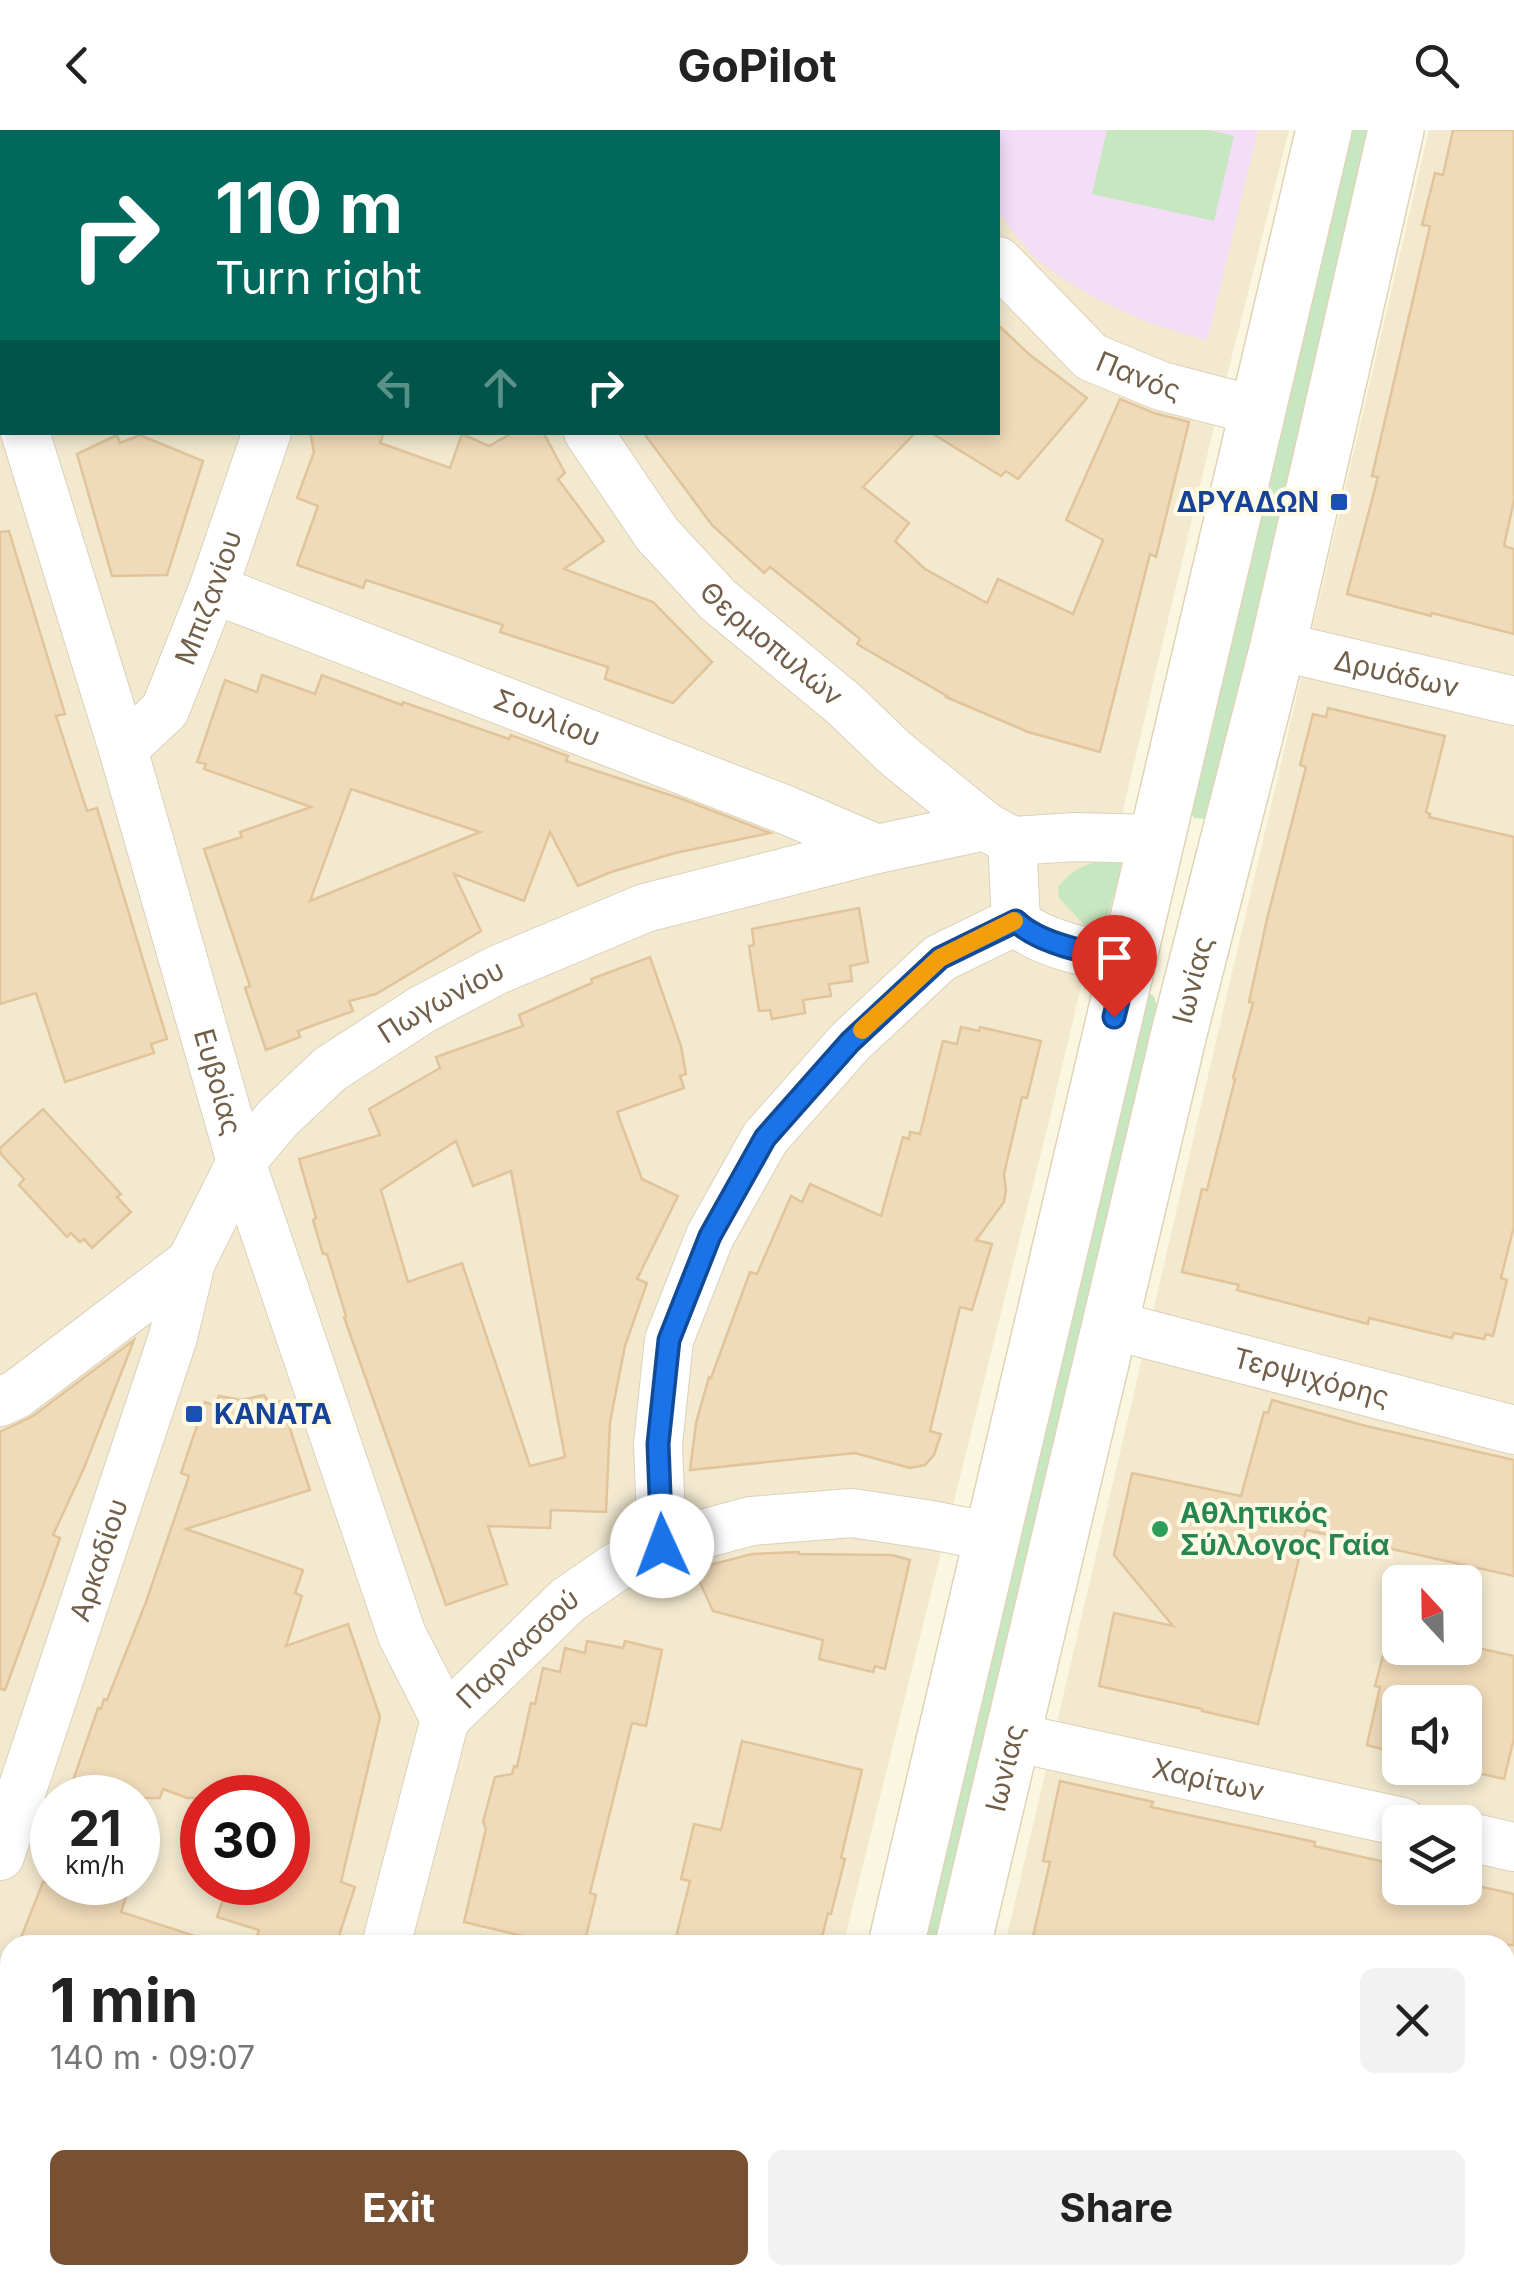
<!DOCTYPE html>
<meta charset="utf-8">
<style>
:root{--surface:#fff;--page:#f2f2f2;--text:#222;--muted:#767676;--accent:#785133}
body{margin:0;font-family:Inter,sans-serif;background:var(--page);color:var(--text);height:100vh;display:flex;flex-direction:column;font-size:38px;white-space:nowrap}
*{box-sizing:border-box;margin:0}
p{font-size:32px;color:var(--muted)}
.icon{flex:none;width:55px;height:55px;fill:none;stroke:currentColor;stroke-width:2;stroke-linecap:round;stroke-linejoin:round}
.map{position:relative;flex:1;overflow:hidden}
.drawer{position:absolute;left:0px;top:1805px;width:1515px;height:350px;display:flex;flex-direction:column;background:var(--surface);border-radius:30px 30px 0 0;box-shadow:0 5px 15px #0003}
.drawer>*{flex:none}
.banner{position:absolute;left:0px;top:0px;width:1000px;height:305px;box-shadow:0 5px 15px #0003;background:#00695c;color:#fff;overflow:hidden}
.needle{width:65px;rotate:338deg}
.controls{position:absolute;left:1382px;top:1435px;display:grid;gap:20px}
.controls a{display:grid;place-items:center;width:100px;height:100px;border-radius:15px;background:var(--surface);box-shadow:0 5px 15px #0003;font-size:50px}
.speed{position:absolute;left:30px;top:1645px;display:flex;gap:20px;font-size:50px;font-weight:700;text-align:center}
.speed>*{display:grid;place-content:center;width:130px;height:130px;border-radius:50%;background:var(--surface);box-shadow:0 5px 15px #0003;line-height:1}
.speed small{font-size:25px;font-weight:400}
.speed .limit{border:15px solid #d22;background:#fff;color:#111}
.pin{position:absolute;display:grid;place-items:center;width:85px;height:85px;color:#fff;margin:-102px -42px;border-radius:50% 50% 50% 0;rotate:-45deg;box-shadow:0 0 10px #0007}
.pin .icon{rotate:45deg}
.me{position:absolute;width:110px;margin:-55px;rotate:358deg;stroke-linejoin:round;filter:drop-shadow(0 0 8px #0008)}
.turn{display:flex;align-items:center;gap:35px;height:210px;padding:0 50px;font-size:45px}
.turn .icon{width:130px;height:130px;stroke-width:2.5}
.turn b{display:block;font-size:70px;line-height:85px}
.lanes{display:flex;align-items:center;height:95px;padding:0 50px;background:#0003;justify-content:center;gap:50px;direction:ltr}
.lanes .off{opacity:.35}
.round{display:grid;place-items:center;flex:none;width:105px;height:105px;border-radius:15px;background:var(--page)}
.headline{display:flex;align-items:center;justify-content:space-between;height:170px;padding:0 50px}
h1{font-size:60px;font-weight:700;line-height:75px}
.action{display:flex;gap:20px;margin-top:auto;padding:20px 50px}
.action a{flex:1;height:115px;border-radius:15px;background:var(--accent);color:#fff;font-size:40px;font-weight:700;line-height:115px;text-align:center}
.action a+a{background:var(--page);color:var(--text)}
header{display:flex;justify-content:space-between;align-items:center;height:130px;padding:0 50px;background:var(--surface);font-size:45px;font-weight:700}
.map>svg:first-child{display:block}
.residential{fill:#f2e9cf;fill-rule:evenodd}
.education{fill:#f3ddf7}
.green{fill:#c7e7c0}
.building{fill:#efdab9;stroke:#e1c49a;stroke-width:2.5;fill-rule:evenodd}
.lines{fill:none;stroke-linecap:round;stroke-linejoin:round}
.street-casing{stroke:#dcd1bb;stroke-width:50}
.secondary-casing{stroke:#e0d3b8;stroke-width:58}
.street{stroke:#fff;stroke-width:48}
.secondary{stroke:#fff;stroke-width:55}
.route-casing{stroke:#114b97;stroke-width:25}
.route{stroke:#1a73e8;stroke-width:18}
.slow{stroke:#f59e0b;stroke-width:18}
.transit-dot{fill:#1a4fb4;stroke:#fefae6;stroke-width:4}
.leisure-dot{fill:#2e9e5b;stroke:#fefae6;stroke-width:4}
.labels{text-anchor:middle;stroke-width:8;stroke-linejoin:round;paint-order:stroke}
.street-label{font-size:28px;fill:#715f49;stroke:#fefae6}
.transit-label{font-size:28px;font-weight:bold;fill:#164399;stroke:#fefae6;text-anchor:end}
.leisure-label{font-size:28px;font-weight:bold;fill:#27864d;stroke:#fefae6;text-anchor:start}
</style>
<header><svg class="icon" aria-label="back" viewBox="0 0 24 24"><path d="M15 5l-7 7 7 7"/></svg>GoPilot<svg class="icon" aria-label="search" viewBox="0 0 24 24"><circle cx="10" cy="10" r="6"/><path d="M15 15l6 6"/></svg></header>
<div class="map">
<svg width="1514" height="2155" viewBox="0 0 1514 2155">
<rect width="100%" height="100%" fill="#fbf6e0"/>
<g class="residential">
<path d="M0,0H1289L1211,309L1049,991L843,1815H10V2145H762L759,2155H0ZM2,2H998V302H2ZM52,1668H138V1752H52ZM202,1668H288V1752H202Z"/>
<path d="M1429,0H1514V2155H925L927,2145H1505V1815H1005ZM1400,1452H1465V1518H1400ZM1400,1572H1465V1638H1400ZM1400,1692H1465V1758H1400Z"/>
</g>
<path class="education" d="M959,0H1258L1207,211L1150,193L1107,174L1066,151L1032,125L998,82V2H960Z"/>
<g class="green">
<path d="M1107,0H1209L1234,6L1214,91L1092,64Z"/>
<path d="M1341,0H1380L1206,689L1194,688L1185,672Z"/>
<path d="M1103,730H1116L1123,733L1106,792L1099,798L1088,799L1059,768L1058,757C1071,741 1084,734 1103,730Z"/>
<path d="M1146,862L1154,866L1157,876L942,1815H913Z"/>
</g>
<g class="building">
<path d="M1453,0H1514V370L1504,416L1514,419V504L1432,483L1431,486L1347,464L1378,347L1372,346L1430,96L1422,95L1435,43L1443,45Z"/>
<path d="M998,195L1030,225L1087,268L1018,349L1006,341L1001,346L930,302H998Z"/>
<path d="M1120,269L1154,283L1189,292L1156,427L1150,424L1100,622L1028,602L946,567L947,566L857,514L860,509L770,437L764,443L712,395L643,302H916L863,357L909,393L895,411L925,439L987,473L998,449L1073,484L1103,410L1066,390Z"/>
<path d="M310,302H384L380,313L450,338L462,304L489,316L514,302H543L565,343L558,349L604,411L564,439L653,472L712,532L673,573L605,549L608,537L500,502L503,495L366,450L363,458L297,435L318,376L297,368L314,322Z"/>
<path d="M117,305L120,313L140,305L203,331L167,445L112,446L77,324Z"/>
<path d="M9,401L65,584L56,586L87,681L97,678L167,909L151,914L154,923L65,952L36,863L0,874V402Z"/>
<path d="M262,545L315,564L322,545L402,575L403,572L509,609L511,605L568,626L566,631L682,669L770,703L675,723L611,742L578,756L550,702L524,771L454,744L481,801L376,864L349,871L353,881L298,901L300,907L266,920L245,858L250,856L204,719L242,707L240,702L311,677L204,639L206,634L197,632L225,550L257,562ZM351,659L480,702L310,771Z"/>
<path d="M1328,578L1445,606L1426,682L1430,684L1429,687L1514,707V1096L1501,1148L1507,1150L1493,1206L1486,1204L1484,1209L1454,1203L1452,1208L1369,1188L1368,1194L1237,1160L1239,1155L1182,1142L1202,1059L1207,1060L1235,949L1233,948L1253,873L1249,872L1267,789L1306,637L1300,635L1313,584L1326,587Z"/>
<path d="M859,778L868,832L850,836L852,851L829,854L831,866L803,870L805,883L772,889L770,880L759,881L749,816L754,815L752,799Z"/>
<path d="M650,827L681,916L686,944L680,946L684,958L617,982L642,1049L678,1066L637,1149L647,1153L625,1216L610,1292L606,1382L551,1380L550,1398L488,1396L507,1454L446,1475L344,1187L346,1186L327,1124H323L313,1090L316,1088L299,1029L380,1005L369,979L440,938L436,927L523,896L519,885L592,853L591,849ZM456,1011L473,1056L511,1041L565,1327L530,1336L462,1133L408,1152L381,1060Z"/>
<path d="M961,897L979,901L980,897L1041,911L1027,968L1022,967L1004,1044L1006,1061L1004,1072L976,1110L992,1114L972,1180L960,1177L930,1301L941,1304L934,1325L925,1335L910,1338L855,1323L690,1340L696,1293L709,1247L711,1248L750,1142L757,1144L791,1066L802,1072L810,1054L881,1086L903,1007L909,1009L910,1002L920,1004L943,911L957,914Z"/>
<path d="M43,979L121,1064L117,1067L131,1082L92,1118L84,1109L80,1112L71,1103L67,1107L19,1055L24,1049L0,1023V1018Z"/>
<path d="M134,1210L84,1338L53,1405L60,1408L42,1459L5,1560L0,1559V1302L33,1286Z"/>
<path d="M264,1265L270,1274L281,1271L310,1360L186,1399L303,1440L295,1463L302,1466L286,1516L348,1494L380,1587L341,1752L355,1757L336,1815H285L257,1806L259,1800L217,1787L229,1752H288V1668H187L163,1659L160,1668H67L98,1578L101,1579L104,1569L107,1570L146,1472L189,1346L181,1343L205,1272L215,1276L219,1266L241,1270Z"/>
<path d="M1272,1270L1366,1296L1514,1330V1446L1306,1400L1258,1594L1202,1581V1579L1099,1556L1114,1483L1173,1496L1114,1425L1132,1343L1241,1366L1264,1282L1268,1283Z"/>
<path d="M799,1422V1424L892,1425L910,1430L885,1539L875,1536L873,1542L819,1529L823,1510L713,1481L694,1439L752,1424Z"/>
<path d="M587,1511L623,1518L625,1511L662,1520L646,1596L632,1593L590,1763L596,1765L584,1815H560L464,1792L486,1699L483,1692L495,1647L512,1644L514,1636L517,1637L531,1573L535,1574L543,1538L560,1542L565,1518L585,1523Z"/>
<path d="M1385,1518H1478L1514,1526V1608L1504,1649L1455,1638H1465V1572H1400V1624L1367,1615L1380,1557L1375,1556Z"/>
<path d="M742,1611L862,1640L841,1728L845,1729L831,1784L828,1783L820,1815H674L690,1751L681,1749L694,1694L721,1700Z"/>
<path d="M1060,1651L1153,1672L1151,1677L1315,1712L1314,1716L1398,1735L1400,1758H1465V1753L1514,1764V1815H1152L1118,1808L1116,1815H1031L1050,1732L1043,1731Z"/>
<path d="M43,1752H131L121,1782L198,1807L197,1815H18Z"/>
</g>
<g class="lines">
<g class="street-casing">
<g id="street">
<path d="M479,0L480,2"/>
<path d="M923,0L924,2"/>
<path d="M371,2L372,0"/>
<path id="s1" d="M998,131L1091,227L1161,256L1257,281"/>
<path d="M0,221L2,229"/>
<path id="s2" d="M25,302L123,619L241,1032L402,1505L445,1589"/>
<path id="s3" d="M588,302L657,404L718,470L844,574L895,623L985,696"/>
<path id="s4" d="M213,459L786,680L877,719"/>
<path id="s5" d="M1278,516L1514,571"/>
<path id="s6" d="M123,619L165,580L213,459L267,302"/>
<path d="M1128,830C1095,824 1040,815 1016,791L1012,711L1075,707L1156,709"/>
<path id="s7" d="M1108,1194L1514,1300"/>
<path id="s8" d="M0,1272L17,1264L191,1132L241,1032L278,988L330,939L423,879L497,840L645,778L877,719L985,696L1012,711"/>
<path d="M662,1415L658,1314L669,1210L710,1106L765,1008L850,912L940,828L1016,791"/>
<path id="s9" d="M1013,1607L1402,1692"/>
<path d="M1465,1706L1514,1717"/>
<path id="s10" d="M0,1726L173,1207L191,1132"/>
<path id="s11" d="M386,1815L445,1589L568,1470L616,1437L662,1415L751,1391L852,1383L931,1395L992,1407"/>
<path d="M0,1864L10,1869"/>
<path d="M1505,2144L1514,2146"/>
<path d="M304,2155L306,2145"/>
</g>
</g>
<g class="secondary-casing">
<g id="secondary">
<path d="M896,1815L1324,0"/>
<path id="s12" d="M963,1815L1179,903L1278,516L1396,0"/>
<path d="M814,2155L816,2145"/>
<path d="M879,2155L882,2145"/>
</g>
</g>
<use href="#street" class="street"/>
<use href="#secondary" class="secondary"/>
</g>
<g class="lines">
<g class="route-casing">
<path id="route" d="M662,1416L658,1314L669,1210L710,1106L765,1008L850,912L940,828L1016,791C1040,815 1095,824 1128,830L1114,887"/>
</g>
<use href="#route" class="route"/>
<path class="slow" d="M862,900L940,828L1014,791"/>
</g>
<g class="transit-dot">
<rect x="1329" y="362" width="20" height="20" rx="5"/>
<rect x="184" y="1274" width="20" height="20" rx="5"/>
</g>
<circle class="leisure-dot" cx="1160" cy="1399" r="10"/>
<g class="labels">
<g class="street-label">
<text dy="10" stroke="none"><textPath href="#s1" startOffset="185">Πανός</textPath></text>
<text dy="10" stroke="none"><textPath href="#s6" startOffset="178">Μπιζανίου</textPath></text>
<text dy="10" stroke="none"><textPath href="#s3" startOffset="282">Θερμοπυλών</textPath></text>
<text dy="10" stroke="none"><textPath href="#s5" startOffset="122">Δρυάδων</textPath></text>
<text dy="10" stroke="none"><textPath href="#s4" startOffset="358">Σουλίου</textPath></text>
<text dy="10" stroke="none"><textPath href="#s12" startOffset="992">Ιωνίας</textPath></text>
<text dy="10" stroke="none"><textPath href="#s8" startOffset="608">Πωγωνίου</textPath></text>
<text dy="10" stroke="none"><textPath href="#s2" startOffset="678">Ευβοίας</textPath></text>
<text dy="10" stroke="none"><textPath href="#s7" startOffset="210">Τερψιχόρης</textPath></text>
<text dy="10" stroke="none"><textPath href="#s10" startOffset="312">Αρκαδίου</textPath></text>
<text dy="10" stroke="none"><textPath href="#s11" startOffset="335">Παρνασσού</textPath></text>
<text dy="10" stroke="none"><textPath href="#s12" startOffset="182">Ιωνίας</textPath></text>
<text dy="10" stroke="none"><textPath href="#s9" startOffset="200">Χαρίτων</textPath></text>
</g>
<g class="transit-label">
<text x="1319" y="382">ΔΡΥΑΔΩΝ</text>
<text x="214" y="1294" text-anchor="start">ΚΑΝΑΤΑ</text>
</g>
<g class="leisure-label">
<text x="1180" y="1393">Αθλητικός<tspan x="1180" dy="32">Σύλλογος Γαία</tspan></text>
</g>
</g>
</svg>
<div class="controls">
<a><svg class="needle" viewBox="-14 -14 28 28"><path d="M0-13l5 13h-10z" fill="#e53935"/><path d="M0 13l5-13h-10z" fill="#767676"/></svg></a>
<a><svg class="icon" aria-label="sound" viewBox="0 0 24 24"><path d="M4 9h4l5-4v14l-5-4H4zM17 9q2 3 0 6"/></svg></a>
<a><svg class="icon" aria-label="layers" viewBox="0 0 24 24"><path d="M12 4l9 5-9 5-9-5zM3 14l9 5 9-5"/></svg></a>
</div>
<div class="speed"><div>21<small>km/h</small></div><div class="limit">30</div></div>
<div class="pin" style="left:1114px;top:887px;background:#d93025"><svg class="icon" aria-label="arrive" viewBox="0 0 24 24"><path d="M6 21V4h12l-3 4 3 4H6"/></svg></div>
<svg class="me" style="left:662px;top:1416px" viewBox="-20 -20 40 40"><circle r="19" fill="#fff"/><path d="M0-13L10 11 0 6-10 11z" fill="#1a73e8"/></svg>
<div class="banner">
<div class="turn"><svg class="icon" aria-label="right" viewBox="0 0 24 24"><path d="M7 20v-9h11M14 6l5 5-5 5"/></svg><div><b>110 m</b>Turn right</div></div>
<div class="lanes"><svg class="icon off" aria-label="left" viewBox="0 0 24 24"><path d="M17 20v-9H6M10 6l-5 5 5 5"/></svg><svg class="icon off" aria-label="ahead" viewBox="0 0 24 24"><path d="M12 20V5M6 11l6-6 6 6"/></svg><svg class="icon" aria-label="right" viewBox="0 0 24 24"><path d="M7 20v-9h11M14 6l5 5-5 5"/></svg></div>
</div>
<section class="drawer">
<div class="headline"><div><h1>1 min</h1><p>140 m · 09:07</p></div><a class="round"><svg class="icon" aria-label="close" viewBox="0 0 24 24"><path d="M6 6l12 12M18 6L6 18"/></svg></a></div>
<div class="action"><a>Exit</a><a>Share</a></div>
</section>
</div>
